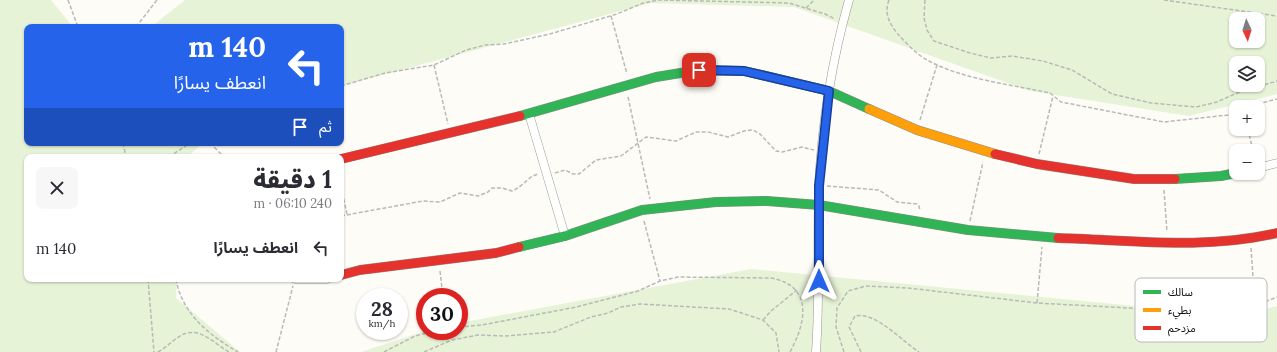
<!DOCTYPE html>
<html lang="ar">
<meta charset="utf-8">
<style>
:root{--surface:#fff;--page:#f7f7f7;--text:#2b2b33;--muted:#7c7c81}
body{margin:0;font-family:Lora,"Noto Sans Arabic",serif;background:var(--page);color:var(--text);direction:rtl;height:100vh;display:flex;flex-direction:column;font-size:15px;white-space:nowrap}
*{box-sizing:border-box;margin:0}
p{font-size:13px;color:var(--muted)}
.icon{flex:none;width:22px;height:22px;fill:none;stroke:currentColor;stroke-width:2;stroke-linecap:round;stroke-linejoin:round}
.map{position:relative;flex:1;overflow:hidden;direction:ltr}
.drawer{position:absolute;left:24px;top:154px;width:320px;height:128px;display:flex;flex-direction:column;background:var(--surface);border-radius:8px;box-shadow:0 1px 3px #0004;direction:rtl}
.drawer>*{flex:none}
.guide{position:absolute;left:24px;top:24px;width:320px;height:122px;border-radius:8px;box-shadow:0 1px 3px #0004;direction:rtl;background:#2563eb;color:#fff;overflow:hidden}
.needle{width:26px;rotate:176deg}
.fabs{position:absolute;left:1229px;top:12px;display:grid;gap:8px}
.fabs a{display:grid;place-items:center;width:36px;height:36px;border-radius:8px;background:var(--surface);box-shadow:0 1px 3px #0004;font-size:20px}
.speed{position:absolute;left:356px;top:288px;display:flex;gap:8px;font-size:20px;font-weight:700;text-align:center}
.speed>*{display:grid;place-content:center;width:52px;height:52px;border-radius:50%;background:var(--surface);box-shadow:0 1px 3px #0004;line-height:1}
.speed small{font-size:10px;font-weight:400}
.speed .limit{border:6px solid #d22;background:#fff;color:#111}
.pin{position:absolute;display:grid;place-items:center;width:34px;height:34px;color:#fff;margin:-17px;border-radius:8px;box-shadow:0 2px 6px #0006}
.me{position:absolute;width:44px;margin:-22px;rotate:0deg;stroke-linejoin:round;filter:drop-shadow(0 0 3px #0008)}
.turn{display:flex;align-items:center;gap:14px;height:84px;padding:0 12px;font-size:18px}
.turn .icon{width:52px;height:52px;stroke-width:2.5}
.turn b{display:block;font-size:28px;line-height:34px}
.then{display:flex;align-items:center;height:38px;padding:0 12px;background:#0003;gap:8px;font-size:15px}
.round{display:grid;place-items:center;flex:none;width:42px;height:42px;border-radius:8px;background:var(--page)}
.overview{display:flex;align-items:center;justify-content:space-between;height:68px;padding:0 12px}
h1{font-size:24px;font-weight:800;line-height:30px}
ul{padding:0;list-style:none}
li{display:flex;align-items:center;gap:12px;height:52px;padding:0 12px}
li div{flex:1}
li b{display:block;font-size:15px}
li em{font-style:normal}
.map>svg:first-child{display:block}
.green{fill:#e7f3d7;fill-rule:evenodd}
.lines{fill:none;stroke-linecap:round;stroke-linejoin:round}
.street-casing{stroke:#979795;stroke-width:9}
.fast-casing{stroke:#8e8d8b;stroke-width:10}
.slow-casing{stroke:#8e8d8b;stroke-width:10}
.jam-casing{stroke:#8e8d8b;stroke-width:10}
.path{stroke:#b9b9b8;stroke-width:1.5;stroke-dasharray:4 2;stroke-linecap:butt}
.street{stroke:#fffffe;stroke-width:8}
.fast{stroke:#30b455;stroke-width:9}
.slow{stroke:#ff9f0a;stroke-width:9}
.jam{stroke:#e5322d;stroke-width:9}
.route-casing{stroke:#184099;stroke-width:10}
.route{stroke:#2563eb;stroke-width:7}
.key{fill:#fff;stroke:#b8b8b8;stroke-width:1}
.key-label{font-size:11px;fill:#111}
</style>
<div class="map">
<svg width="1277" height="352" viewBox="0 0 1277 352">
<rect width="100%" height="100%" fill="#fdfcf7"/>
<g class="green">
<path d="M0,0H51L73,27H27V143H203L187,157H27V279H177L176,298L240,352H0Z"/>
<path d="M185,0H1277V94L1189,116L1030,91L794,7L651,3L341,86V27H151ZM1236,19H1258V41H1236ZM1236,63H1258V85H1236Z"/>
<path d="M751,269L1239,316L1277,306V352H361L425,331H459V323Z"/>
</g>
<g class="lines">
<g class="street-casing">
<g id="street">
<path d="M529,114L565,236"/>
<path d="M1258,168L1277,163"/>
<path d="M295,279H327"/>
<path d="M816,352C820,296 817,241 819,185C822,123 832,60 849,0"/>
</g>
</g>
<g class="fast-casing">
<g id="fast">
<path d="M520,116L656,77L699,70L744,71L829,91L869,109"/>
<path d="M1175,179L1221,176L1236,173"/>
<path d="M519,247L565,236L642,210L716,202L767,201L819,205L968,230L1058,238"/>
</g>
</g>
<g class="slow-casing">
<path id="slow" d="M869,109L917,130L995,154"/>
</g>
<g class="jam-casing">
<g id="jam">
<path d="M995,154L1037,164L1134,179H1175"/>
<path d="M341,159L520,116"/>
<path d="M1058,238C1131,240 1205,250 1277,233"/>
<path d="M341,275L360,270L496,253L519,247"/>
</g>
</g>
<g class="path">
<path d="M68,0L78,27"/>
<path d="M889,0C884,13 889,23 897,33C906,43 917,55 929,61C962,79 1013,85 1050,93L1061,102L1164,122L1228,115L1236,111"/>
<path d="M925,0L924,18L927,30L934,41L970,53L991,58L1012,56L1043,61L1072,70L1112,94L1151,103L1196,107L1217,102L1237,93L1277,81"/>
<path d="M1164,0L1277,16"/>
<path d="M806,8L814,0"/>
<path d="M611,16L627,74"/>
<path d="M136,27L157,0"/>
<path d="M434,65L448,124"/>
<path d="M341,86L385,73L434,65L466,50L485,45L504,44L550,34L617,14L643,3L659,0L789,3L825,14L835,19"/>
<path d="M628,97L650,199"/>
<path d="M1246,107L1277,99"/>
<path d="M920,120L937,65"/>
<path d="M1248,129L1253,151"/>
<path d="M123,143L126,157"/>
<path d="M210,143L224,157"/>
<path d="M1039,154L1053,96"/>
<path d="M169,157L190,143"/>
<path d="M555,173L565,170L573,174H579L596,160L621,156L646,137L676,141L696,132H708L728,137L744,131L753,130L760,134L776,151L782,152L802,147L814,150"/>
<path d="M827,186L879,190L897,202L917,204L919,206L920,211"/>
<path d="M341,187L347,214"/>
<path d="M1164,190L1167,232"/>
<path d="M341,216L423,201L440,202L460,193L478,196L488,192L492,188H502L512,191C523,187 527,177 538,174"/>
<path d="M644,221L660,281"/>
<path d="M970,221L983,162"/>
<path d="M1251,248L1255,306"/>
<path d="M440,271L443,297"/>
<path d="M148,279L154,352"/>
<path d="M176,279C182,314 209,335 238,352"/>
<path d="M1037,303L1042,247"/>
<path d="M763,320L771,311L797,290"/>
<path d="M459,327L482,325L576,307L638,291L660,281L678,277L771,278C814,286 806,323 790,352"/>
<path d="M158,352C167,347 175,338 184,334C201,327 216,345 229,352"/>
<path d="M276,352L293,286"/>
<path d="M384,352L415,336L435,331"/>
<path d="M424,352L452,340L478,335L505,336L554,332L591,317L608,313L621,307L640,304L729,309L763,320L776,333L779,352"/>
<path d="M844,352L836,327L837,308L848,291L866,286L908,288L1037,303L1165,310H1240L1255,306L1277,297"/>
<path d="M861,352L849,327L855,316C875,311 902,341 919,352"/>
</g>
<use href="#street" class="street"/>
<use href="#fast" class="fast"/>
<use href="#slow" class="slow"/>
<use href="#jam" class="jam"/>
</g>
<g class="lines">
<g class="route-casing">
<path id="route" d="M699,70L744,71L829,91L819,186V281"/>
</g>
<use href="#route" class="route"/>
</g>
<rect x="1135" y="278" width="132" height="64" rx="6" class="key"/>
<rect x="1143" y="290" width="18" height="4" fill="#30b455"/>
<rect x="1143" y="308" width="18" height="4" fill="#ff9f0a"/>
<rect x="1143" y="326" width="18" height="4" fill="#e5322d"/>
<g class="key-label">
<text x="1168" y="296">سالك</text>
<text x="1168" y="314">بطيء</text>
<text x="1168" y="332">مزدحم</text>
</g>
</svg>
<div class="fabs">
<a><svg class="needle" viewBox="-14 -14 28 28"><path d="M0-13l5 13h-10z" fill="#e53935"/><path d="M0 13l5-13h-10z" fill="#7c7c81"/></svg></a>
<a><svg class="icon" aria-label="layers" viewBox="0 0 24 24"><path d="M12 4l9 5-9 5-9-5zM3 14l9 5 9-5"/></svg></a>
<a>+</a>
<a>−</a>
</div>
<div class="speed"><div>28<small>km/h</small></div><div class="limit">30</div></div>
<div class="pin" style="left:699px;top:70px;background:#d93025"><svg class="icon" aria-label="arrive" viewBox="0 0 24 24"><path d="M6 21V4h12l-3 4 3 4H6"/></svg></div>
<svg class="me" style="left:819px;top:281px" viewBox="-20 -20 40 40"><path d="M0-17L14 15 0 8-14 15z" fill="#2563eb" stroke="#fff" stroke-width="4"/></svg>
<div class="guide">
<div class="turn"><svg class="icon" aria-label="left" viewBox="0 0 24 24"><path d="M17 20v-9H6M10 6l-5 5 5 5"/></svg><div><b>140 m</b>انعطف يسارًا</div></div>
<div class="then">ثم<svg class="icon" aria-label="arrive" viewBox="0 0 24 24"><path d="M6 21V4h12l-3 4 3 4H6"/></svg></div>
</div>
<section class="drawer">
<div class="overview"><div><h1>1 دقيقة</h1><p>240 m · 06:10</p></div><a class="round"><svg class="icon" aria-label="close" viewBox="0 0 24 24"><path d="M6 6l12 12M18 6L6 18"/></svg></a></div>
<ul>
<li><svg class="icon" aria-label="left" viewBox="0 0 24 24"><path d="M17 20v-9H6M10 6l-5 5 5 5"/></svg><div><b>انعطف يسارًا</b></div><em>140 m</em></li>
</ul>
</section>
</div>
